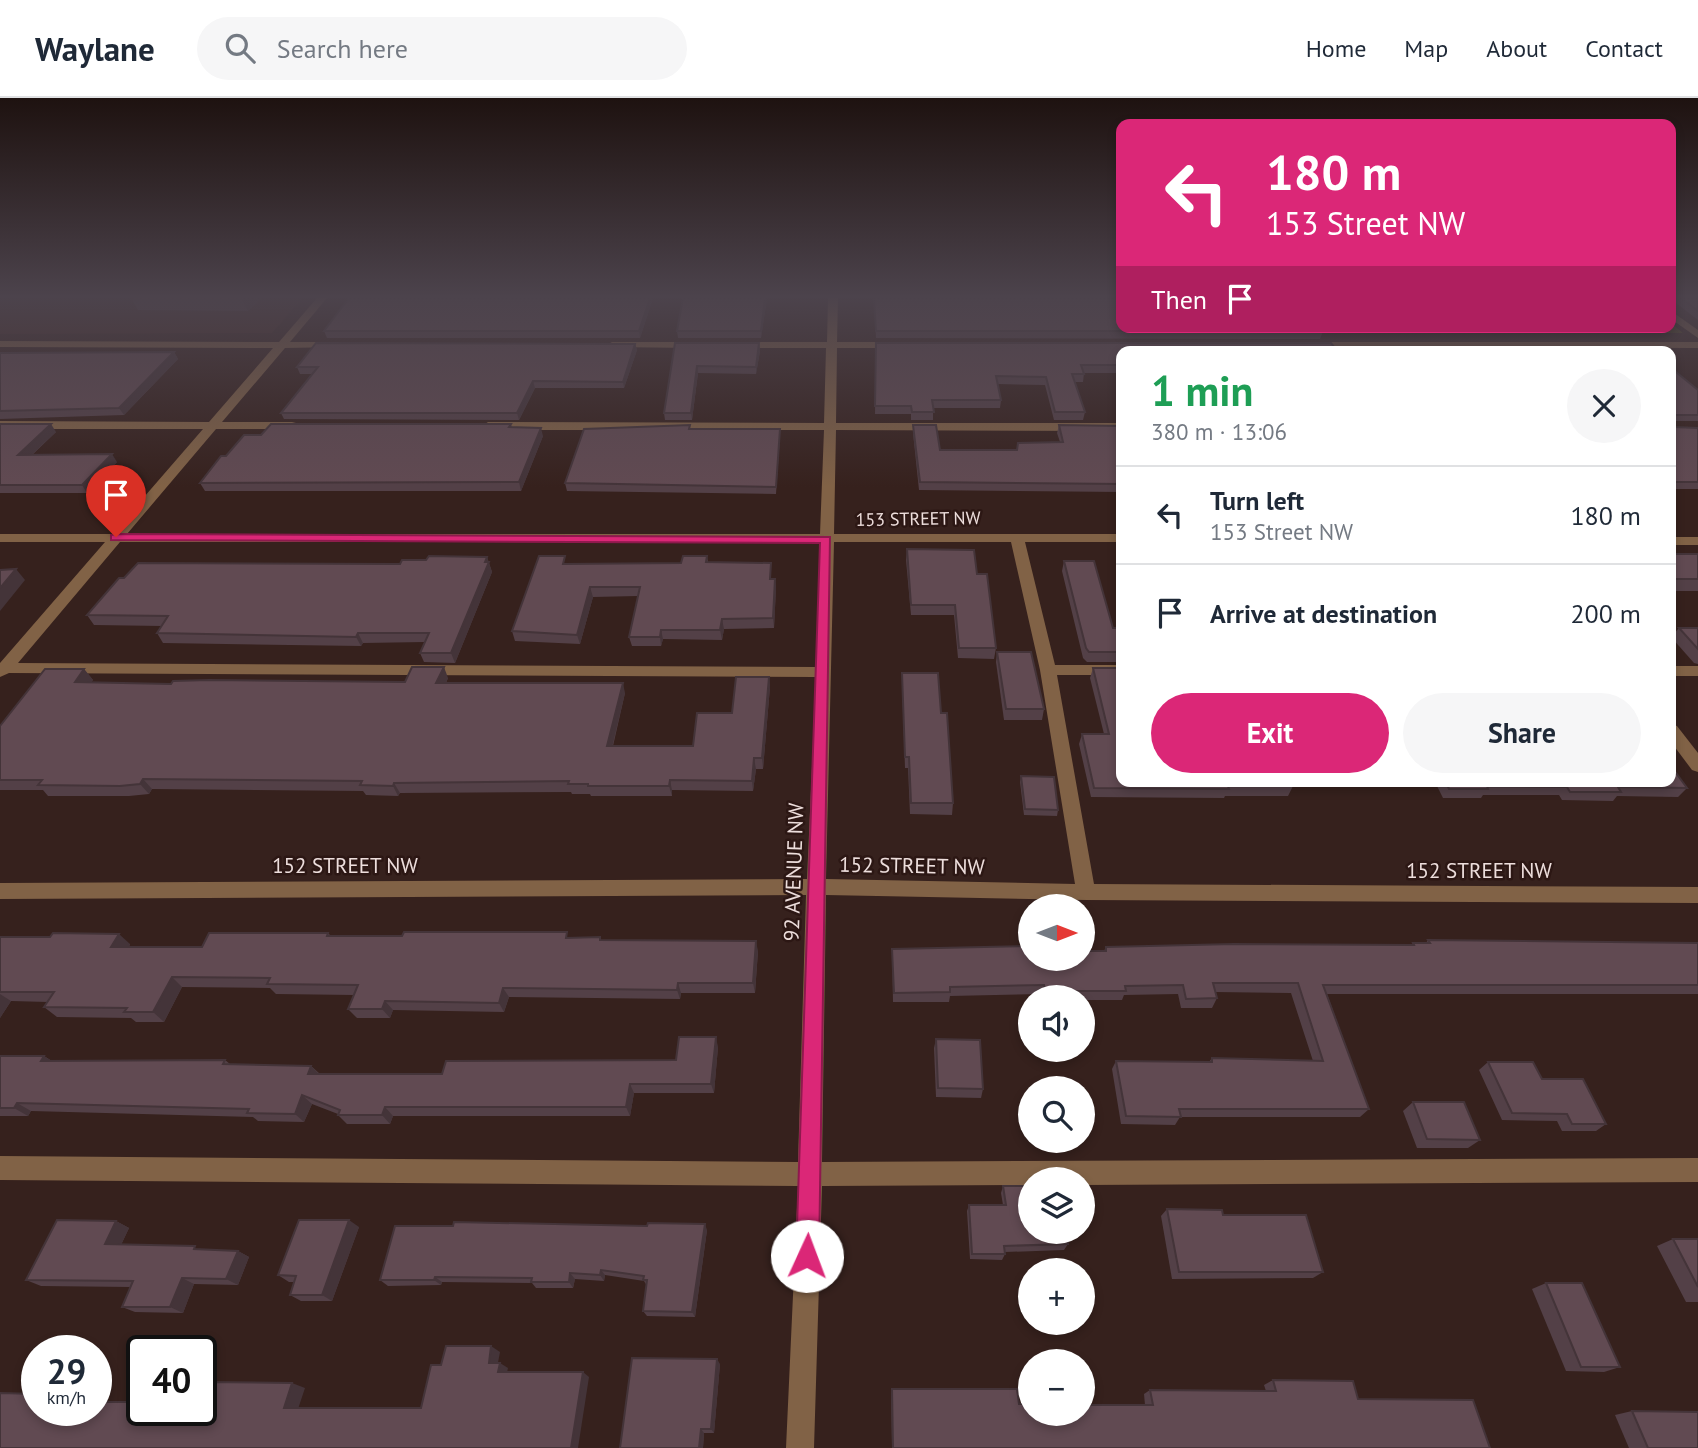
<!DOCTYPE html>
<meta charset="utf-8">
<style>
:root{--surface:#fff;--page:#f6f6f7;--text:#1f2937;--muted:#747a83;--line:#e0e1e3;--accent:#db2777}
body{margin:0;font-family:"PT Sans",sans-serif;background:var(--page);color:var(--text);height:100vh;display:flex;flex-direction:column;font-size:26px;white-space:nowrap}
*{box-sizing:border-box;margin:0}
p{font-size:23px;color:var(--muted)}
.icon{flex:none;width:38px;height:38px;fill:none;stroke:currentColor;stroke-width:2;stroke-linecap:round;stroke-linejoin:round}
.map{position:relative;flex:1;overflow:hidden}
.sheet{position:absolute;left:1116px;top:248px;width:560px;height:441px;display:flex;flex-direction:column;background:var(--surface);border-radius:14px;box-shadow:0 4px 10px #0003}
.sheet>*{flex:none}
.hud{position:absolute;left:1116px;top:21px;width:560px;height:214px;border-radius:14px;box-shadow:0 4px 10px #0003;background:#db2777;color:#fff;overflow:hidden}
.needle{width:46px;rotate:90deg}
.controls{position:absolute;left:1018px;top:796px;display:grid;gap:14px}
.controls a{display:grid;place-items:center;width:77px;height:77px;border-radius:50%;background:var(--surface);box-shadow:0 4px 10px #0003;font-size:35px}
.speed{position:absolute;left:21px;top:1237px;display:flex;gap:14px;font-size:35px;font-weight:700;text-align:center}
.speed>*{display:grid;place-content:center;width:91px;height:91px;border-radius:50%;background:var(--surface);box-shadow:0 4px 10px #0003;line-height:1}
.speed small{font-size:18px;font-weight:400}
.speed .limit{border:4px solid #111;border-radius:10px;background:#fff;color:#111}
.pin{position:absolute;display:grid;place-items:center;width:60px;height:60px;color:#fff;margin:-72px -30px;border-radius:50% 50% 50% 0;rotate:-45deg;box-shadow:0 0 7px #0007}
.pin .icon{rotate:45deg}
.me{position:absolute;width:77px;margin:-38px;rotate:2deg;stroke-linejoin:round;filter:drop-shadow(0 0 5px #0008)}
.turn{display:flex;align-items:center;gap:24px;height:147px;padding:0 35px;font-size:32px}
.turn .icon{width:91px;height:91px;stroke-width:2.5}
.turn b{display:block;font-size:49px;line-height:60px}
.then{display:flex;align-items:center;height:66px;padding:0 35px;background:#0003;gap:14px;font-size:26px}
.round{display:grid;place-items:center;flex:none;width:74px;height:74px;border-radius:37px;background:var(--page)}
.head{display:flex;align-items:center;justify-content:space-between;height:119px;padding:0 35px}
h1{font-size:42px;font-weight:800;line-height:52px;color:#1e9e55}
.primary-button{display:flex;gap:14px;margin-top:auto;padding:14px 35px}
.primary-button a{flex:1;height:80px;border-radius:42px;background:var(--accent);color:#fff;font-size:28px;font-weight:800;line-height:80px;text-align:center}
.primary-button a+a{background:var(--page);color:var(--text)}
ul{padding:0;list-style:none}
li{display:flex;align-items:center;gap:21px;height:98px;padding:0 35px;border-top:2px solid var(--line)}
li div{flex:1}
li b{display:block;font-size:26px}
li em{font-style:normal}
header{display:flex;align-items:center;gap:42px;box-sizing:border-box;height:98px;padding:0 35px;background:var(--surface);border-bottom:2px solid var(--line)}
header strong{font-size:33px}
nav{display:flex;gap:38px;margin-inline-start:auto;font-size:24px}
.search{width:490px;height:63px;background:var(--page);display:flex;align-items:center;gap:18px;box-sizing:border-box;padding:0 24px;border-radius:38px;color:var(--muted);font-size:26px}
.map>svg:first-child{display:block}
.built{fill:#432722}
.green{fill:#4f461b}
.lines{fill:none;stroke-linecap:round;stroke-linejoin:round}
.minor{fill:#816246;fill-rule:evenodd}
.wall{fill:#534047}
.shaded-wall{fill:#443439}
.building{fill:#614a52;stroke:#443439;stroke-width:2}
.route{fill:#db2777;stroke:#8e194d;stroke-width:2}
.labels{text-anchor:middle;stroke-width:5;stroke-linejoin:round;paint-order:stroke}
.far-street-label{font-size:18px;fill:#eddedc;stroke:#2c1714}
.street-label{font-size:21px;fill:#eddedc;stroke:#2c1714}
</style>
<header>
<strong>Waylane</strong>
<div class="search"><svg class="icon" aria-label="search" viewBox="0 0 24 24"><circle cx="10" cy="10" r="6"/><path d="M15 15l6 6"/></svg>Search here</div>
<nav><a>Home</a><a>Map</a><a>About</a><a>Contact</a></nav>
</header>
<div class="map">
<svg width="1698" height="1350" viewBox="0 0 1698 1350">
<rect width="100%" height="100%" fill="#36211d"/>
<path class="built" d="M0,200H303L272,235L0,236Z"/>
<path class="green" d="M1671,225L1683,235H1387L1382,229H1671Z"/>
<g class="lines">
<g class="minor">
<path d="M317,200H327L290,244H336L340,245V249L285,250L222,324H292L296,325V331H216L127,436H820L824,332H488L482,328L488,324L824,325L826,250H735L730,247L735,244H827L828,200H838L837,244H899L904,247L899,250H837L836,325H1122V333L836,332L834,436H1122V444H1025L1055,567H1122V577H1057L1094,786L1698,789V805L1086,802L826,797L822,1064L1698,1060V1084L1083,1087V1082H1031V1087L822,1088L814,1350H786L798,1088L0,1082V1058L798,1064L806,797L0,801V785L807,781L816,579L9,575L0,579V565L105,444H0V436H112L203,331H0V323L209,324L273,250L0,249V243L279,244ZM120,444H820L816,569L18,565ZM834,444H1011L1040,572L1075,786L826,781Z"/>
<path d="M1671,213L1698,232V240L1671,221Z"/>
<path d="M612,244H696L701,247L696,250L608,249L607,247Z"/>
<path d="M1309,244H1698V250L1305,249L1304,247Z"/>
<rect x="1671" y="439" width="27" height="8"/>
<rect x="1671" y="568" width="27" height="10"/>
<path d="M1671,626L1677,628L1698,655V674L1692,672L1671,644Z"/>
</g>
</g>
<g class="wall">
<path d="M131,200H261L248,213L138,212Z"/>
<path d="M653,200L640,240H327L324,233Z"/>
<path d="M767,200L761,240H678L677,233Z"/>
<path d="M874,200L1323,233L1320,241L876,240Z"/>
<path d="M1671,200H1698V222L1671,201Z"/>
<path d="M675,245H759L760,253L756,276L698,275L692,322H665L664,315Z"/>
<path d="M876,245L1122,254V275H1084L1083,284H1075L1085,314L1083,322H1054L1045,287L998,286L1001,302L1000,310H933V322H911V316H875Z"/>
<path d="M635,246L637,252L624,290H535L519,322L284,321L281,315L312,276H300L297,269Z"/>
<path d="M174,254L178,261L124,317L0,321V255Z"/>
<path d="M1671,270L1698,292V323H1673L1674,329L1698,330V391H1671Z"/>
<path d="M0,326L56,334L32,357L117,364L87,395H0Z"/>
<path d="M511,326L512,329L543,338L521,393H205L200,385L226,358L261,337Z"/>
<path d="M913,327L940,352H1017L1060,344L1057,335L1059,327L1122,328V394L919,392L913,335Z"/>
<path d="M780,331V339L776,396L567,393L565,385Z"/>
<path d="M907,451L977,476L996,550L994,561L958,560L954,517H911L906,462Z"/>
<rect x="1671" y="456" width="27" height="37"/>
<path d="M707,458L708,464L771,465V481H775L776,490L774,530L724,531L722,542L663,541L661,548H632L629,539L638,498L593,499L580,546L515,543L512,533L567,466L681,465Z"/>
<path d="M487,459L492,474L455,565L424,564L420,555L425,544L363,545L361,548L163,545L157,535L162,528L94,527L87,517L400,466L426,462Z"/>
<path d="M1064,463L1113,530H1122V564H1087L1083,560L1062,473Z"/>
<path d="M1679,530H1698V566L1694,565L1671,539Z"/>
<path d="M997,554L1044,611L1042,622H1004L996,564Z"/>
<path d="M1093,570L1122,684H1402L1399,689L1292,686L1293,688L1288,698H1225L1224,700L1091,699L1079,646L1082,636H1104L1090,580Z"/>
<path d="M84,571L93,582L91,584L171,586L405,584L448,580L446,585L625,595L613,648H693L732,615L769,579L770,589L763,671H756L753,693L672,692V698H591L590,696H572L571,694L400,695L398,698L366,697L363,693L152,691L149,696L129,698H48L43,692H0V628Z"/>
<path d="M902,575L941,615L953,705L952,717L910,716L908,670H905L902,587Z"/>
<path d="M1021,678L1058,712L1057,718L1024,717L1020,684Z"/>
<path d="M1435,684H1671L1687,690L1678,699L1617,698L1613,703L1562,702L1559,697H1483L1481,700H1443Z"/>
<path d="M328,835L331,838L569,840L758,853L755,895H681L680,901L509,899L504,914L393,912L390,920H357L348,911L354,897L276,896L270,890L182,889L164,924H136L131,920L57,919L44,909L48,904L11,903L0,920V839H50L130,846L129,849H202Z"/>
<path d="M1428,842L1698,845V896H1327L1369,1011L1360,1019H1180L1175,1027L1121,1026L1112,971L1116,963L1209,964L1212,960L1313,963L1291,895L1215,894L1217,900L1212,910H1181L1178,896L1124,897L1122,902H1083V900H1042L1041,896L950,898L949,904H893L892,851L1031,861L1104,853L1106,849L1411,847L1413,845H1426Z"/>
<path d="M936,941L983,991L981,1000L936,999L934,950Z"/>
<path d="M718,949L714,995H634L630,1018H393L390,1026H347L338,1017V1016L312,1006L304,1024L258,1023L253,1019L31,1013L28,1018H0V958H44L52,963L225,962L230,966L311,968L320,976H442L676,962Z"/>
<path d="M1488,964L1542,981L1606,1026L1596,1033H1562L1557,1023L1502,1022L1479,972Z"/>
<path d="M1413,1004L1480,1042L1468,1050H1417L1403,1013Z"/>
<path d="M1003,1088L1068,1146L1064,1152L1005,1154V1156L1002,1162L970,1161L967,1113L969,1107H1003L1001,1095Z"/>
<path d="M1167,1111L1223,1117L1323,1174L1313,1180L1172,1181L1161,1118Z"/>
<path d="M116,1123L129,1130L121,1147L238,1153L249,1159L238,1187L194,1186L183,1215L135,1214L122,1209L131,1189L41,1188L26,1182Z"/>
<path d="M359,1129L332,1203H301L290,1197L294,1184H289L278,1177Z"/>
<path d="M707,1132L695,1219L647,1218L643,1213L647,1188L644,1183L605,1177L604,1183L575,1181L573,1190H536L532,1185L442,1184L441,1187L388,1188L380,1182Z"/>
<path d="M1673,1141H1698V1204H1686L1657,1148Z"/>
<path d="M1546,1185L1620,1269L1604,1274L1566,1273L1532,1191Z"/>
<path d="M720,1266L714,1335H704L703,1350H620Z"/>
<path d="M1273,1282L1358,1301L1490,1350H892L891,1295L892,1291L1019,1306L1145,1307L1144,1296L1150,1292L1266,1293L1264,1287Z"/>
<path d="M1632,1313L1698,1350H1629L1615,1317Z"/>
</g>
<g class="shaded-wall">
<path d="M241,200H261L248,213Z"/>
<path d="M650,200H653L640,240L639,233Z"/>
<path d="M765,200H767L761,240V233Z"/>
<path d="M759,245L760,253L756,276V269Z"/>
<path d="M635,246L637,252L624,290L623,284Z"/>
<path d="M174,254L178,261L124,317L119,310Z"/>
<path d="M697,268L698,275L692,322L691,315Z"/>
<path d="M533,283L535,290L519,322L517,315Z"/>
<path d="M51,326L56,334L24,364L18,357Z"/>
<path d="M541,330L543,338L521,393L519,384Z"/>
<path d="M112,356L117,364L87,395L82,387Z"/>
<path d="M487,459L492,474L455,565L451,555Z"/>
<path d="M16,471L25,482L0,513V490Z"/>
<path d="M775,481L776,490L774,530L773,520Z"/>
<path d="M590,489L593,499L580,546L577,537Z"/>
<path d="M722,521L724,531L722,542L720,532Z"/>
<path d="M661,532L663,541L661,548L660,539Z"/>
<path d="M358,535L363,545L361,548L356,539Z"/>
<path d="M444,569L448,580L441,596L436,585Z"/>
<path d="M84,571L93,582L84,594L75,584Z"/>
<path d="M769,579L770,589L763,671L762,660Z"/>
<path d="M623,585L625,595L610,658L607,648Z"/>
<path d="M754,660L756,671L753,693L752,683Z"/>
<path d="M143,681L152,691L149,696L140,686Z"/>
<path d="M670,682L672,692V698L669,688Z"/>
<path d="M394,685L400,695L398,698L393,688Z"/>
<path d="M119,836L130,846L123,859L111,849Z"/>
<path d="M756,843L758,853L755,895L753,885Z"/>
<path d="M172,879L182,889L164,924L153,914Z"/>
<path d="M678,885L681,895L680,901L677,892Z"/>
<path d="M503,890L509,899L504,914L499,905Z"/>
<path d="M0,896L11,903L0,920Z"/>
<path d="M385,903L393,912L390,920L382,911Z"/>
<path d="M716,939L718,949L714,995L711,986Z"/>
<path d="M44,958L58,967L41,963Z"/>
<path d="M311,968L320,977L308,976Z"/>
<path d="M630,986L634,995L630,1018L626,1009Z"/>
<path d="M302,997L312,1006L304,1024L295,1016Z"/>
<path d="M17,1005L31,1013L28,1018L14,1010Z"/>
<path d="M385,1009L393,1018L390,1026L382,1017Z"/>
<path d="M349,1122L359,1129L332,1203L322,1197Z"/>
<path d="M116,1123L129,1130L118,1153L105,1146Z"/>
<path d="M705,1126L707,1132L695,1219L692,1214Z"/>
<path d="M238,1153L249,1159L238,1187L226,1181Z"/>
<path d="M601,1172L605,1177L604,1183L600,1177Z"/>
<path d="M570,1175L575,1181L573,1190L569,1184Z"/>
<path d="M435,1179L442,1184L441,1187L434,1182Z"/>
<path d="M182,1180L194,1186L183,1215L170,1209Z"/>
<path d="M491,1248L500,1254L497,1270L489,1265Z"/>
<path d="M717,1261L720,1266L714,1335L711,1331Z"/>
<path d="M500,1265L508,1270L506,1279L498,1274Z"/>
<path d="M583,1274L589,1279L578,1350H571Z"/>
<path d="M292,1285L305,1290L297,1314L284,1310Z"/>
<path d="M701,1331L704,1335L703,1350H699Z"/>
</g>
<g class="building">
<path d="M349,200H650L639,233H324Z"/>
<path d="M683,200H765L761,233H677Z"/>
<path d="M874,200H1122V229H1320L1323,233H876Z"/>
<path d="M1681,200H1698V213Z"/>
<path d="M316,245L635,246L623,284L533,283L517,315H281L318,269H297Z"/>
<path d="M675,245H759L756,269L697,268L691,315H664Z"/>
<path d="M876,245H1331L1338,254H1122V267H1081L1084,276H1072L1085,314H1055L1046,279L996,278L1001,302H932L934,314H912L911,308H875Z"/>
<path d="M174,254L119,310L0,313V255Z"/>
<path d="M1671,270L1698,292V317H1676L1673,319L1674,329L1698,330V384H1671Z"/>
<path d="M0,326H51L18,357L112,356L82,387H0Z"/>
<path d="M271,326H511L509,329L541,330L519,384L200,385L221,358H226L244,337H261Z"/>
<path d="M690,327L689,331H780L776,389L565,385L584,331Z"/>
<path d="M913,327H936L940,352H1017L1018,345L1063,344L1059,327L1122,328V386L920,384Z"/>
<path d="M907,451L974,452L977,476H987L996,550H959L955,507H911Z"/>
<rect x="1671" y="456" width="27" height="25"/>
<path d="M429,458L487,459L485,464H489L451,555H420L429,535H358L356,539L157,535L168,518L87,517L119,480H124L138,465L400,466L402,462H426Z"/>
<path d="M539,458H565L563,466L681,465L683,458H707L706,464L771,465L770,481H775L773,520L722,521L720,532H661L660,539H629L640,489H590L577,537L512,533Z"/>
<path d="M1064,463H1094L1113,530H1122V554H1089L1086,550Z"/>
<path d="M16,471L0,490V472Z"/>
<path d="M1679,530H1698V551Z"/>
<path d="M997,554H1031L1044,611H1006Z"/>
<path d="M412,569H444L436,585H623L607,648H693L697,615H732L736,579H769L762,660H754L752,683L670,682L669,688H588V686H568L569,683L394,685L393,688L360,687L362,683L143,681L140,686L120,688L38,687L42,682H0V628L45,571H84L75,584L171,586L173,583L209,582L405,584Z"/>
<path d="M1093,570H1122V684H1291L1293,688H1228L1229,691L1094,690L1082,636H1109Z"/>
<path d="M902,575H938L941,615H947L953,705H911L909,659H905Z"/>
<path d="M1671,668L1687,690L1618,689L1621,694H1570L1567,689L1487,688L1488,691H1449L1446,684H1671Z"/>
<path d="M1021,678L1054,679L1058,712L1025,711Z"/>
<path d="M404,834H567L566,840L600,839V842L756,843L753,885H678L677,892L503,890L499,905L385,903L382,911H348L358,887L267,886L270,880L172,879L153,914H124L127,910L44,909L54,894H0V839H50L53,835L119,836L111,849H202L209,835H328L327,838H402Z"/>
<path d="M1428,842L1698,845V887H1323L1369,1011H1179L1181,1019L1126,1018L1116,963L1212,964V960L1323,963L1298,885H1213L1217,900L1186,901L1183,887L1125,888L1126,893H1045L1044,887L950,889V894L894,895L892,851L1031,848V861H1083V853H1106V849L1234,846L1414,847L1413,845H1430Z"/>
<path d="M679,939H716L711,986H630L626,1009H385L382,1017H338L340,1012L302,997L295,1016L247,1015L249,1011L17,1005L14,1010H0V958H44L41,963L225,962L223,966L311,968L308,976H442L446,963L676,962Z"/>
<path d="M936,941L980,942L983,991L938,990Z"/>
<path d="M1488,964H1533L1542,981H1583L1606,1026H1572L1567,1016L1512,1015Z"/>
<path d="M1413,1004H1464L1480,1042L1427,1041Z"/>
<path d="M1003,1088H1031V1134H1066L1068,1146L1004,1148L1005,1156H972L969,1107H1006Z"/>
<path d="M1167,1111L1222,1112L1223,1117H1306L1323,1174H1179Z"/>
<path d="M57,1122L116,1123L105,1146L195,1148L194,1151L238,1153L226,1181L182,1180L170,1209H122L133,1183L26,1182Z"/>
<path d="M299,1122H349L322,1197H290L296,1178L278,1177Z"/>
<path d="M454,1124L647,1128L648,1125L705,1126L692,1214L643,1213L647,1182H643L644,1178L601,1172L600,1177L570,1175L569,1184H531L532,1180L435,1179L434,1182H380L395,1128H453Z"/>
<path d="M1673,1141H1698V1189Z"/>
<path d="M1546,1185H1582L1620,1269H1581Z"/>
<path d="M446,1248H491L489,1265H500L498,1274H583L571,1350H0V1295L37,1296V1312H96V1304H142V1312H201V1284L292,1285L284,1310H421L431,1267H441Z"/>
<path d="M632,1260L717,1261L711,1331H701L699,1350H620Z"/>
<path d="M1273,1282L1353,1283L1358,1301L1473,1302L1490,1350H893L892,1291H1017L1019,1306H1031V1316H1083V1307H1153L1150,1292L1276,1293Z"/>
<path d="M1632,1313L1698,1314V1350H1648Z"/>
</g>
<linearGradient id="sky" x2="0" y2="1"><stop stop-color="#1e1210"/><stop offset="0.51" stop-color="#4c434c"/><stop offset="1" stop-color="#4c434c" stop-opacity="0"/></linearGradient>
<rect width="1698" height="389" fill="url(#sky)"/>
<path class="route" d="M116,436L830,439L819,1158L816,1167L807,1170L799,1167L796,1158L820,445L111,442V437Z"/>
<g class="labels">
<g class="far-street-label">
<text transform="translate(918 421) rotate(-1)" y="6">153 STREET NW</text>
</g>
<g class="street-label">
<text x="345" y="775">152 STREET NW</text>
<text transform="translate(912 768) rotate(1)" y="7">152 STREET NW</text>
<text x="1479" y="780">152 STREET NW</text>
<text transform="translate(794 774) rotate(-88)" y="7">92 AVENUE NW</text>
</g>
</g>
</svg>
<div class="controls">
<a><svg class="needle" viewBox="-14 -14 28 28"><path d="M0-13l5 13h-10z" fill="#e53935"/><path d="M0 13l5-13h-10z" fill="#747a83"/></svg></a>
<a><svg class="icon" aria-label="sound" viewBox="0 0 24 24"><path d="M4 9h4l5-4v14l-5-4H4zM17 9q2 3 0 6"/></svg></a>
<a><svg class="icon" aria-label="search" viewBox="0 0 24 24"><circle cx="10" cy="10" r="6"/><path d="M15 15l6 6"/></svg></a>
<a><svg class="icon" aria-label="layers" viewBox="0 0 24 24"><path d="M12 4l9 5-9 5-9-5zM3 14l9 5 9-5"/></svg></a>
<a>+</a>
<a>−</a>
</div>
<div class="speed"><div>29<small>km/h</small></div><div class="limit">40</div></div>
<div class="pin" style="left:116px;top:439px;background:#d93025"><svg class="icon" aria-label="arrive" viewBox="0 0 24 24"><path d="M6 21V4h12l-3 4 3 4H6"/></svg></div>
<svg class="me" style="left:807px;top:1158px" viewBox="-20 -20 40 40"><circle r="19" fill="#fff"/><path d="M0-13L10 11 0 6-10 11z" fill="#db2777"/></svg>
<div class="hud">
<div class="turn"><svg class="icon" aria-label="left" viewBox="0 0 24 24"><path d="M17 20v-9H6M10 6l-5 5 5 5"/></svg><div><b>180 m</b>153 Street NW</div></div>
<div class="then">Then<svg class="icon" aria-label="arrive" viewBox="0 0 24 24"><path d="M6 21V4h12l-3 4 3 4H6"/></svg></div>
</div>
<section class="sheet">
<div class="head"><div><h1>1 min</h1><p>380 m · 13:06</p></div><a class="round"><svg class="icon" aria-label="close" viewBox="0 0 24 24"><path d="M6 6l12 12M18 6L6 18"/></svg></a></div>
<ul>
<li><svg class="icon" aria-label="left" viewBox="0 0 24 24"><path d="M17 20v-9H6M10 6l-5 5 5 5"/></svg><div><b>Turn left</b><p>153 Street NW</p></div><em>180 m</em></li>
<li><svg class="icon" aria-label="arrive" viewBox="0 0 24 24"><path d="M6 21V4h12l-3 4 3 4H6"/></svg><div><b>Arrive at destination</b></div><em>200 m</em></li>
</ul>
<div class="primary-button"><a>Exit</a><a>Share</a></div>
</section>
</div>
